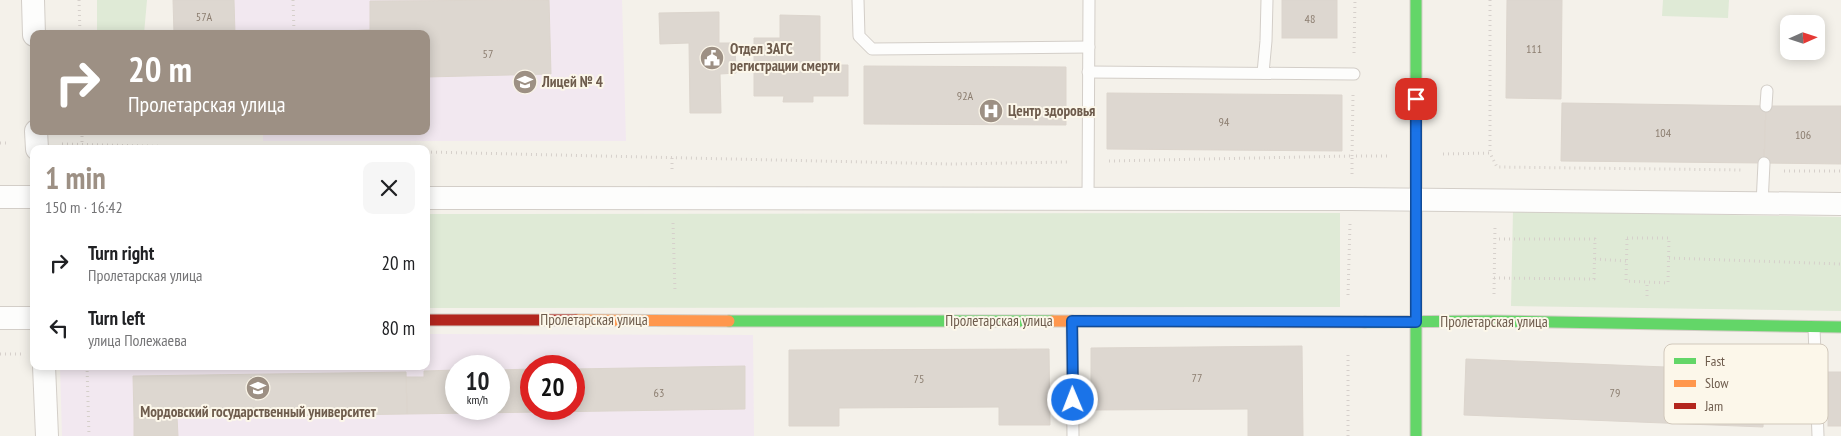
<!DOCTYPE html>
<meta charset="utf-8">
<style>
:root{--surface:#fff;--page:#f6f6f6;--text:#202124;--muted:#757577;--accent:#9d9084}
body{margin:0;font-family:"PT Sans Narrow",sans-serif;background:var(--page);color:var(--text);height:100vh;display:flex;flex-direction:column;font-size:19px;white-space:nowrap}
*{box-sizing:border-box;margin:0}
p{font-size:16px;color:var(--muted)}
.icon{flex:none;width:28px;height:28px;fill:none;stroke:currentColor;stroke-width:2;stroke-linecap:round;stroke-linejoin:round}
.map{position:relative;flex:1;overflow:hidden}
.details{position:absolute;left:30px;top:145px;width:400px;height:225px;display:flex;flex-direction:column;background:var(--surface);border-radius:10px;box-shadow:0 2px 12px #0003}
.details>*{flex:none}
.banner{position:absolute;left:30px;top:30px;width:400px;height:105px;border-radius:10px;box-shadow:0 2px 12px #0003;background:#9d9084;color:#fff;overflow:hidden}
.needle{width:32px;rotate:87deg}
.fabs{position:absolute;left:1780px;top:15px;display:grid;gap:10px}
.fabs a{display:grid;place-items:center;width:45px;height:45px;border-radius:10px;background:var(--surface);box-shadow:0 2px 12px #0003;font-size:25px}
.speed{position:absolute;left:445px;top:355px;display:flex;gap:10px;font-size:25px;font-weight:700;text-align:center}
.speed>*{display:grid;place-content:center;width:65px;height:65px;border-radius:50%;background:var(--surface);box-shadow:0 2px 12px #0003;line-height:1}
.speed small{font-size:12px;font-weight:400}
.speed .limit{border:8px solid #d22;background:#fff;color:#111}
.pin{position:absolute;display:grid;place-items:center;width:42px;height:42px;color:#fff;margin:-21px;border-radius:10px;box-shadow:0 2px 8px #0006}
.me{position:absolute;width:55px;margin:-28px;rotate:359deg;stroke-linejoin:round;filter:drop-shadow(0 0 4px #0008)}
.turn{display:flex;align-items:center;gap:18px;height:105px;padding:0 15px;font-size:22px}
.turn .icon{width:65px;height:65px;stroke-width:2.5}
.turn b{display:block;font-size:35px;line-height:42px}
.round{display:grid;place-items:center;flex:none;width:52px;height:52px;border-radius:10px;background:var(--page)}
.headline{display:flex;align-items:center;justify-content:space-between;height:85px;padding:0 15px}
h1{font-size:30px;font-weight:600;line-height:38px;color:var(--accent)}
ul{padding:0;list-style:none}
li{display:flex;align-items:center;gap:15px;height:65px;padding:0 15px}
li div{flex:1}
li b{display:block;font-size:19px}
li em{font-style:normal}
.map>svg:first-child{display:block}
.education{fill:#f2e8f0;fill-rule:evenodd}
.green{fill:#dfead6}
.building{fill:#ddd7d0;stroke:#dcd5cd}
.lines{fill:none;stroke-linecap:round;stroke-linejoin:round}
.lane-casing{stroke:#d3cec8;stroke-width:13}
.street-casing{stroke:#d3cec8;stroke-width:24}
.fast-casing{stroke:#d2cdc5;stroke-width:13}
.slow-casing{stroke:#d2cdc5;stroke-width:13}
.jam-casing{stroke:#d2cdc5;stroke-width:13}
.path{stroke:#d6d0cb;stroke-width:3;stroke-dasharray:1 4;stroke-linecap:butt}
.lane{stroke:#fdfdfc;stroke-width:11}
.street{stroke:#fdfdfc;stroke-width:22}
.fast{stroke:#63d668;stroke-width:11}
.slow{stroke:#ff974d;stroke-width:11}
.jam{stroke:#b3261e;stroke-width:11}
.route-casing{stroke:#114b97;stroke-width:12}
.route{stroke:#1a73e8;stroke-width:9}
.labels{text-anchor:middle;stroke-width:4;stroke-linejoin:round;paint-order:stroke}
.number-label{font-size:12px;fill:#8c7e70}
.poi-label{font-size:15px;font-weight:bold;fill:#6e5c4d;stroke:#fcf7ea;text-anchor:start}
.street-label{font-size:15px;fill:#6e5c4d;stroke:#fcf7ea}
.key{fill:#fcf7ea;stroke:#d1c8bb;stroke-width:1}
.key-label{font-size:14px;fill:#6e5c4d}
</style>
<div class="map">
<svg width="1841" height="436" viewBox="0 0 1841 436">
<rect width="100%" height="100%" fill="#f4f1ea"/>
<g class="education">
<path d="M234,0H622L626,141H263V131H426V34H235Z"/>
<path d="M426,334L753,335L754,436H62L60,366H426ZM456,366H499V409H456ZM531,366H574V409H531Z"/>
</g>
<g class="green">
<path d="M97,0H147L144,34H97Z"/>
<path d="M1663,0H1729L1728,18L1662,16Z"/>
<path d="M1513,211L1841,217V311L1511,306Z"/>
<path d="M1340,213V307L426,308V214Z"/>
</g>
<g class="building">
<path d="M173,0H234L235,34H174Z"/>
<path d="M549,0L551,74L426,77V34H260L370,30V1Z"/>
<rect x="1282" y="0" width="55" height="38"/>
<path d="M1507,0H1562L1561,99L1506,98Z"/>
<path d="M719,12V43H735L736,73L720,74L721,113H690L689,43L660,44L659,13Z"/>
<path d="M780,15L820,16V65H848V96H813V102H783L784,96H754V38H780Z"/>
<path d="M864,66L1066,67V125L864,124Z"/>
<path d="M1107,93L1342,95V151L1107,149Z"/>
<path d="M1562,103L1766,106L1764,163L1561,161Z"/>
<path d="M1766,106H1841V164L1764,163Z"/>
<path d="M1302,346L1303,436H1248V409L1091,410V348Z"/>
<path d="M1049,349L1050,425H999V407L839,408V426H789V350Z"/>
<path d="M1466,359L1765,371L1763,427L1464,415Z"/>
<path d="M745,366V409L407,414L406,377H424V371L456,370V409H499V370L531,369V409H574V369Z"/>
<path d="M406,372L407,414L134,418L133,376Z"/>
<rect x="1828" y="372" width="13" height="54"/>
<path d="M177,417L178,436H134V418Z"/>
</g>
<g class="lines">
<g class="lane-casing">
<g id="lane">
<path d="M858,0L859,36L872,49L1089,47"/>
<path d="M1088,72L1354,74"/>
<path d="M1263,73L1266,41L1267,0"/>
<path d="M1766,106L1767,91"/>
<path d="M1088,199L1089,0"/>
<path d="M1762,204L1764,163"/>
<path d="M1072,321L1073,436"/>
<path d="M1814,327L1818,436"/>
</g>
</g>
<g class="street-casing">
<g id="street">
<path d="M33,0L34,35"/>
<path d="M36,131L37,149"/>
<path d="M0,197H34"/>
<path d="M426,198L1351,199L1841,204"/>
<path d="M0,318H34"/>
<path d="M44,366L47,436"/>
</g>
</g>
<g class="fast-casing">
<g id="fast">
<path d="M1416,0V436"/>
<path d="M729,321H1052"/>
<path d="M1365,322L1493,321L1841,327"/>
</g>
</g>
<g class="slow-casing">
<g id="slow">
<path d="M576,320L729,321"/>
<path d="M1052,321L1365,322"/>
</g>
</g>
<g class="jam-casing">
<path id="jam" d="M426,320H576"/>
</g>
<g class="path">
<path d="M79,0L80,34"/>
<path d="M293,0L294,32"/>
<path d="M1490,0V153"/>
<path d="M1354,53L1355,0"/>
<path d="M1353,95L1352,156H1389"/>
<path d="M82,131V149"/>
<path d="M0,143H10"/>
<path d="M62,144L271,149"/>
<path d="M426,152L951,164L1068,162"/>
<path d="M1443,154L1490,153L1497,167L1743,170"/>
<path d="M672,158V172"/>
<path d="M1109,161L1352,156V175"/>
<path d="M1784,171H1841"/>
<path d="M673,223L675,292"/>
<path d="M1627,238H1669L1668,283L1626,281Z"/>
<path d="M1669,258L1841,264"/>
<path d="M1595,259L1626,261"/>
<path d="M1494,278L1594,279L1595,239H1495"/>
<path d="M1494,294L1495,225"/>
<path d="M1348,295L1350,223"/>
<path d="M1647,296V282"/>
<path d="M0,354H21"/>
<path d="M1676,355L1795,361"/>
<path d="M87,366L89,436"/>
<path d="M1348,436V351"/>
</g>
<use href="#lane" class="lane"/>
<use href="#street" class="street"/>
<use href="#fast" class="fast"/>
<use href="#slow" class="slow"/>
<use href="#jam" class="jam"/>
</g>
<g class="lines">
<g class="route-casing">
<path id="route" d="M1073,400L1072,321L1416,322V99"/>
</g>
<use href="#route" class="route"/>
</g>
<defs>
<g id="civic-disc" transform="scale(1.25)"><circle r="9.5" fill="#9d9084" stroke="#fcf7ea"/><path d="M-.6-6.5H3V-4.5H.6V-3L4-1V1h2V6H-6V1h2V-1L-.6-3ZM-1.2 2.5V6h2.4V2.5Z" fill="#fff"/></g>
<g id="school-disc" transform="scale(1.25)"><circle r="9.5" fill="#9d9084" stroke="#fcf7ea"/><path d="M0-5L7-2L0 1L-7-2ZM-4 1L0 2.5L4 1V4Q0 6-4 4Z" fill="#fff"/></g>
<g id="hospital-disc" transform="scale(1.25)"><circle r="9.5" fill="#9d9084" stroke="#fcf7ea"/><path d="M-5-5h3v3.5h4V-5h3V5h-3V1.5h-4V5h-3Z" fill="#fff"/></g>
<g id="university-disc" transform="scale(1.25)"><circle r="9.5" fill="#9d9084" stroke="#fcf7ea"/><path d="M0-5L7-2L0 1L-7-2ZM-4 1L0 2.5L4 1V4Q0 6-4 4Z" fill="#fff"/></g>
</defs>
<g fill-rule="evenodd">
<use href="#civic-disc" x="712" y="58"/>
<use href="#school-disc" x="525" y="82"/>
<use href="#hospital-disc" x="991" y="111"/>
<use href="#university-disc" x="258" y="388"/>
</g>
<g class="labels">
<g class="number-label">
<text x="204" y="21">57А</text>
<text x="1310" y="23">48</text>
<text x="1534" y="53">111</text>
<text x="488" y="58">57</text>
<text x="965" y="100">92А</text>
<text x="1224" y="126">94</text>
<text x="1663" y="137">104</text>
<text x="1803" y="139">106</text>
<text x="1197" y="382">77</text>
<text x="919" y="383">75</text>
<text x="659" y="397">63</text>
<text x="1615" y="397">79</text>
</g>
<g class="poi-label">
<text x="730" y="54">Отдел ЗАГС<tspan x="730" dy="17">регистрации смерти</tspan></text>
<text x="542" y="87">Лицей № 4</text>
<text x="1008" y="116">Центр здоровья</text>
<text x="258" y="417" text-anchor="middle">Мордовский государственный университет</text>
</g>
<g class="street-label">
<text x="594" y="325">Пролетарская улица</text>
<text x="999" y="326">Пролетарская улица</text>
<text x="1494" y="327">Пролетарская улица</text>
</g>
</g>
<rect x="1664" y="344" width="164" height="80" rx="8" class="key"/>
<rect x="1674" y="358" width="22" height="6" fill="#63d668"/>
<rect x="1674" y="380" width="22" height="7" fill="#ff974d"/>
<rect x="1674" y="403" width="22" height="6" fill="#b3261e"/>
<g class="key-label">
<text x="1705" y="366">Fast</text>
<text x="1705" y="388">Slow</text>
<text x="1705" y="411">Jam</text>
</g>
</svg>
<div class="fabs">
<a><svg class="needle" viewBox="-14 -14 28 28"><path d="M0-13l5 13h-10z" fill="#e53935"/><path d="M0 13l5-13h-10z" fill="#757577"/></svg></a>
</div>
<div class="speed"><div>10<small>km/h</small></div><div class="limit">20</div></div>
<div class="pin" style="left:1416px;top:99px;background:#d93025"><svg class="icon" aria-label="arrive" viewBox="0 0 24 24"><path d="M6 21V4h12l-3 4 3 4H6"/></svg></div>
<svg class="me" style="left:1073px;top:400px" viewBox="-20 -20 40 40"><circle r="17" fill="#1a73e8" stroke="#fff" stroke-width="3"/><path d="M0-11L8 9 0 5-8 9z" fill="#fff"/></svg>
<div class="banner">
<div class="turn"><svg class="icon" aria-label="right" viewBox="0 0 24 24"><path d="M7 20v-9h11M14 6l5 5-5 5"/></svg><div><b>20 m</b>Пролетарская улица</div></div>
</div>
<section class="details">
<div class="headline"><div><h1>1 min</h1><p>150 m · 16:42</p></div><a class="round"><svg class="icon" aria-label="close" viewBox="0 0 24 24"><path d="M6 6l12 12M18 6L6 18"/></svg></a></div>
<ul>
<li><svg class="icon" aria-label="right" viewBox="0 0 24 24"><path d="M7 20v-9h11M14 6l5 5-5 5"/></svg><div><b>Turn right</b><p>Пролетарская улица</p></div><em>20 m</em></li>
<li><svg class="icon" aria-label="left" viewBox="0 0 24 24"><path d="M17 20v-9H6M10 6l-5 5 5 5"/></svg><div><b>Turn left</b><p>улица Полежаева</p></div><em>80 m</em></li>
</ul>
</section>
</div>
